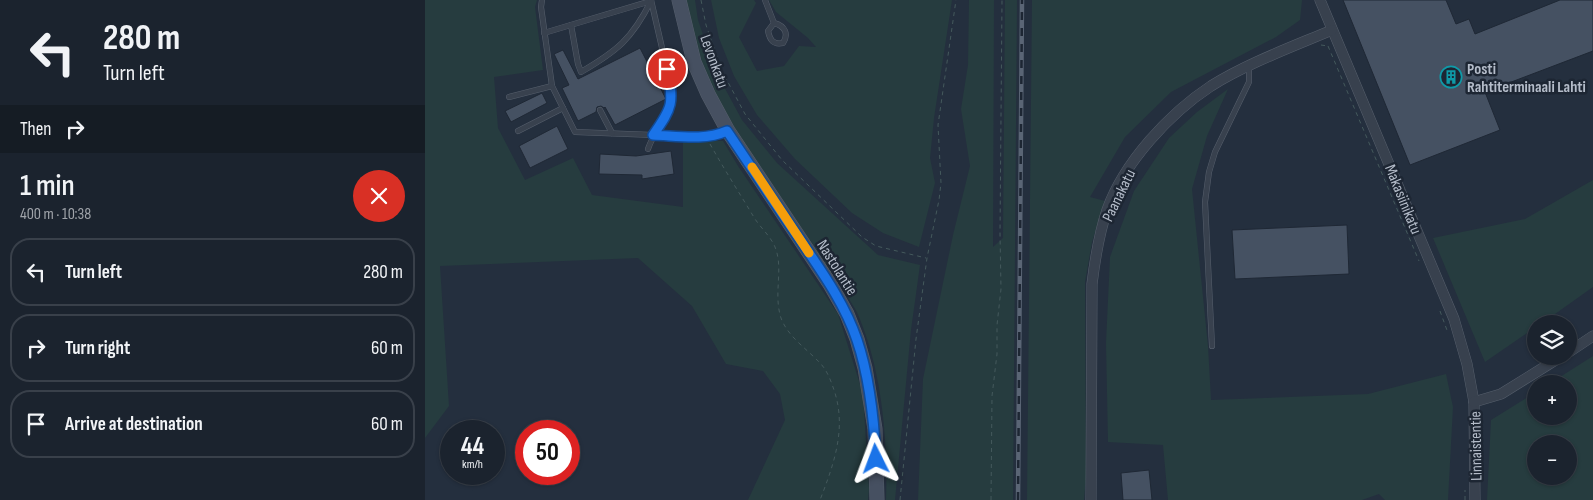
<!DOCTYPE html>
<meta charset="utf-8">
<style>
:root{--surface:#1b232e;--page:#242b36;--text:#f1f3f6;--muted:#a0a4aa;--line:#39404a}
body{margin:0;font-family:"Sofia Sans Condensed",sans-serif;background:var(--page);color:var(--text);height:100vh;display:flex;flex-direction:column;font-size:19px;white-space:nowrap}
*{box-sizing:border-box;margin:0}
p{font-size:16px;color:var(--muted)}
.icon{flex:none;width:28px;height:28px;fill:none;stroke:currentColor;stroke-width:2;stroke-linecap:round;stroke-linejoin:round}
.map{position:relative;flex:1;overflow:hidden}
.panel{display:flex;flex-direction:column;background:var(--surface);width:425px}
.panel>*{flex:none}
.banner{background:#1b232e;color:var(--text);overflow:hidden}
.controls{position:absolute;left:1102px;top:315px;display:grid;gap:10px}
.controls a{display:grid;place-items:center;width:50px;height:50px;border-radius:50%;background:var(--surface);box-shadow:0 1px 4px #0004,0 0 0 1px var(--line);font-size:25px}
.speed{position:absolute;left:15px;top:420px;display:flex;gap:10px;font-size:25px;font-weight:700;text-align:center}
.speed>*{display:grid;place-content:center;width:65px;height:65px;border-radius:50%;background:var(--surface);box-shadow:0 1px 4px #0004,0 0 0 1px var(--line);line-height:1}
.speed small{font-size:12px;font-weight:400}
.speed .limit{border:8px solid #d22;background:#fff;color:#111}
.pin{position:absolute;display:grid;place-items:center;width:42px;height:42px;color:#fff;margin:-21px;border:2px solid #fff;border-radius:50%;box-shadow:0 1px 5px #0007}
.me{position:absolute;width:55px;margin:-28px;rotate:357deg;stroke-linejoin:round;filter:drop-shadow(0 0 4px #0008)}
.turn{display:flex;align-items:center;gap:18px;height:105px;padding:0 20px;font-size:22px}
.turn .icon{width:65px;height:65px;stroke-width:2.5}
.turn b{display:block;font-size:35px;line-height:42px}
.then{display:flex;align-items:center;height:48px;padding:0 20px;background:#0003;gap:10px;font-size:19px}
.round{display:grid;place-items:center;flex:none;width:52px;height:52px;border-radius:26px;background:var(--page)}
.overview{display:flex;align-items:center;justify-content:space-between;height:85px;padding:0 20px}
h1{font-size:30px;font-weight:600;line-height:38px}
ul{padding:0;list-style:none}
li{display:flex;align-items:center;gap:15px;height:68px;margin:0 10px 8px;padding:0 10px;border:2px solid var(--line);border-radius:20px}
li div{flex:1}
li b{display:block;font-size:19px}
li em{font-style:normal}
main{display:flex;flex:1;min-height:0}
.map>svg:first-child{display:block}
.green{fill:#263c3f;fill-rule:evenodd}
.building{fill:#455162;stroke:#1f2835}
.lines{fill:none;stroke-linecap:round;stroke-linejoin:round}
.lane-casing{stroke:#565f6c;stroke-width:6}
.street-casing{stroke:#565f6c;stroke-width:11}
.secondary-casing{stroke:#565f6c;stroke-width:15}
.path{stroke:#44595c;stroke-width:1;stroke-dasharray:4 4;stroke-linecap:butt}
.lane{stroke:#38414e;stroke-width:5}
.street{stroke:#38414e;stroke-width:10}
.secondary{stroke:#465061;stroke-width:14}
.rail-casing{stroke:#5a6575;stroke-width:4.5}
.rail{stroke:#1d2633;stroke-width:2.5;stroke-dasharray:8;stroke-linecap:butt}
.route-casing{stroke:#114b97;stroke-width:12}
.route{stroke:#1a73e8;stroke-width:9}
.slow{stroke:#f59e0b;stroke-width:9}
.labels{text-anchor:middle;stroke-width:5;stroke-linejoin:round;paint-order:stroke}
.street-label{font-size:16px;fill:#b4bcc9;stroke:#1d2633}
.poi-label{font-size:16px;font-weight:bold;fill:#b4bcc9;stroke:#1d2633;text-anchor:start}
</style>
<main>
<section class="panel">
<div class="banner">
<div class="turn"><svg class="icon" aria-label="left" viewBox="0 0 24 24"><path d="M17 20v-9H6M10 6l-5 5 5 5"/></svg><div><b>280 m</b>Turn left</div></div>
<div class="then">Then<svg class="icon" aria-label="right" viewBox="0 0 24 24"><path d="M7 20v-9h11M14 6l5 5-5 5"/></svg></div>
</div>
<div class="overview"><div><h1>1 min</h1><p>400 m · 10:38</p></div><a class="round" style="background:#d93025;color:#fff"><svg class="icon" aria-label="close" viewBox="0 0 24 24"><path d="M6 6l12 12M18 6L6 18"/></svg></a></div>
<ul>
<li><svg class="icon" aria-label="left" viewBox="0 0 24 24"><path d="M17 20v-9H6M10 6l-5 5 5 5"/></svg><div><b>Turn left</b></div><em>280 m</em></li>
<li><svg class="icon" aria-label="right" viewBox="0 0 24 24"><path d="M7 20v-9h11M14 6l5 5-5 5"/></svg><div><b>Turn right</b></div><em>60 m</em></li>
<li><svg class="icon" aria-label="arrive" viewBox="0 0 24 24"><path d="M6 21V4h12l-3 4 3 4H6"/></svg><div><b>Arrive at destination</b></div><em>60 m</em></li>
</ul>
</section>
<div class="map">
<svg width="1168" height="500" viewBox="0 0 1168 500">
<rect width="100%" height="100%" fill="#242f3e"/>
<g class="green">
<path d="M0,0H112L110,7L118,70L69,77L73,128L100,180L148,158L167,195L258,207V139L298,141L313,166L413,314L438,394L444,489L443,500H323L360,420L355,394L338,371L301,364L267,306L213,258L15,266L24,406L0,438Z"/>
<path d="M260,0H270L273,20L290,70L317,120L352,163L453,255L495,265L486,330L470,500H461C463,440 457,372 434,317C431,309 425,301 421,294C407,272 393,252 378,231C326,158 276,91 260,0Z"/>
<path d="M286,0H329L331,3L314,37L332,71L359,66L374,46L391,47L383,38L351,12L344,0H527L509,118L505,158L510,183L494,247L458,233L427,213L370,159L332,115L309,76L294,38Z"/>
<path d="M544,0H569L568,247L578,238L580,0H592L588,500H493L498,379L528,235L545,166L536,109L543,65Z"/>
<path d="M607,0H877L875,20L851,37L746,92L700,137L665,197L680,201L667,242L660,282L661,479L659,500H602Z"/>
<path d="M803,89L782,136L767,189L783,346L786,400L943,394L1021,374L1028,407L1023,500H960L954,494L937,500H743L738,445L683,442L681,343L685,257L709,191L744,138L772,112Z"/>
<path d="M1168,180V287L1116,324H1111V327L1060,362L1008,238L1100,219Z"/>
<path d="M1168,356V500H1062L1066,420L1111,392V416H1144V384H1124ZM1111,444H1144V476H1111Z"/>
</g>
<g class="building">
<path d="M918,0H1021L1031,24L1044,19L1050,34L1135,0H1168V51L1060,92L1075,130L985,165Z"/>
<path d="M215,48L241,99L190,125L180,107L179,108L176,106L172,107L171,112L153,121L137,88L144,85L129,54L138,50L153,79Z"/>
<path d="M117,93L122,103L86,122L80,111Z"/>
<path d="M132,126L143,149L105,168L94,146Z"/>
<path d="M246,151L249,174L217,179V175L174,174L175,154L211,156Z"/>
<path d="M922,225L924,274L810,279L807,230Z"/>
<path d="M724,470L727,500H698L696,473Z"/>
</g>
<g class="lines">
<g class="lane-casing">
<g id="lane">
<path d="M117,0L116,7L127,86L150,132L281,137L290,136L302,131"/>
<path d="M340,0L349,23C360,26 364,34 358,43C348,45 345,40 343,31L349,23"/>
<path d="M146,25L153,64L156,72C192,51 207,39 226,1"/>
<path d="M119,33L226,1"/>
<path d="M84,97L127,86"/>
<path d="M175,110L187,133"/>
<path d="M93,131L138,108"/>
<path d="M223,149C232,123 249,115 246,87L226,0"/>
<path d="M787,346L780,202L784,172L790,152L824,82V66"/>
</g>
</g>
<g class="street-casing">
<g id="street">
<path d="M895,0L1029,319L1042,364L1049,402L1050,500"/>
<path d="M1144,352L1168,336"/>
<path d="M1049,402L1076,394L1137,356"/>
<path d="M666,500L667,284C670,259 674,234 682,210C699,162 745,113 786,86C823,63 867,47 907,30"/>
</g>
</g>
<g class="secondary-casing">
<path id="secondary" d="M254,0L269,62L283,94L303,131L405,284L422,314L432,339L440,368L450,429L452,500"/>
</g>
<g class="path">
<path d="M276,0L281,25L297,71L320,114L357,160L437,237L451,246L501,258"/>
<path d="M896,45L903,46"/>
<path d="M903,46L994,261"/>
<path d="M285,144C299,169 315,194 330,219C336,228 346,237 350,247C359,269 348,293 356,318C363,337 382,349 395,363C402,370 406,381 409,390C422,428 409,464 395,500"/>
<path d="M1015,311L1023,333"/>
<path d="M475,500L491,339L502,258L514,200L516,183L513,125L531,0"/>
<path d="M566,500L567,396L572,354V325L576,289L575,233L577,0"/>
<path d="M1040,500V490"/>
</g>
<use href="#lane" class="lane"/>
<use href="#street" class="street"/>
<use href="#secondary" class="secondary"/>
<g class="rail-casing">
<path id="rail" d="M593,500L597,0"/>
</g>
<use href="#rail" class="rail"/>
</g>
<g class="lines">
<g class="route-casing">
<path id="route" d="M242,69C249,103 248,107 228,135C253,136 279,141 302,131C327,168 351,205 376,241C397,272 420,304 432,340C445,378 449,419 451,459"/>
</g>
<use href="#route" class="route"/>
<path class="slow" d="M327,167L384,253"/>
</g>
<defs>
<g id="building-ring" transform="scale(1.125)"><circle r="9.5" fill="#1d2633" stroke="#0f9aa8" stroke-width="1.5"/><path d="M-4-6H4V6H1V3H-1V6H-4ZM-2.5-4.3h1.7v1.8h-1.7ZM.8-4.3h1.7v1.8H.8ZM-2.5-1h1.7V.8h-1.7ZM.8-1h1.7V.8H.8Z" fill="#0f9aa8"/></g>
</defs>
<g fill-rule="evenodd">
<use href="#building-ring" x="1026" y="77"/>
</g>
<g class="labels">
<g class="street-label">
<text transform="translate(290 61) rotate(70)" y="6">Levonkatu</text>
<text transform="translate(693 195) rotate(-64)" y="6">Paanakatu</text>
<text transform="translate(979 199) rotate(68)" y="6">Makasiinikatu</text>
<text transform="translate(413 267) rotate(58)" y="6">Nastolantie</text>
<text transform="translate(1050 446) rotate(-91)" y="6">Linnaistentie</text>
</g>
<g class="poi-label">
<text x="1042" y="74">Posti<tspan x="1042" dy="18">Rahtiterminaali Lahti</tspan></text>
</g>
</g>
</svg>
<div class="controls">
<a><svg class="icon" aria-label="layers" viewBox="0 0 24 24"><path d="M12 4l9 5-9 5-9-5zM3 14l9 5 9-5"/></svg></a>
<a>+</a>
<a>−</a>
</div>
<div class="speed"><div>44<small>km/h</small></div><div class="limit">50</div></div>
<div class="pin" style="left:242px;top:69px;background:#d93025"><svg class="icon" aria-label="arrive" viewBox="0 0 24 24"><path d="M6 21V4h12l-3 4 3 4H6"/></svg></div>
<svg class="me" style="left:451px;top:459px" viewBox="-20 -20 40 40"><path d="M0-17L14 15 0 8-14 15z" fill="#1a73e8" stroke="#fff" stroke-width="4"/></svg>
</div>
</main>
